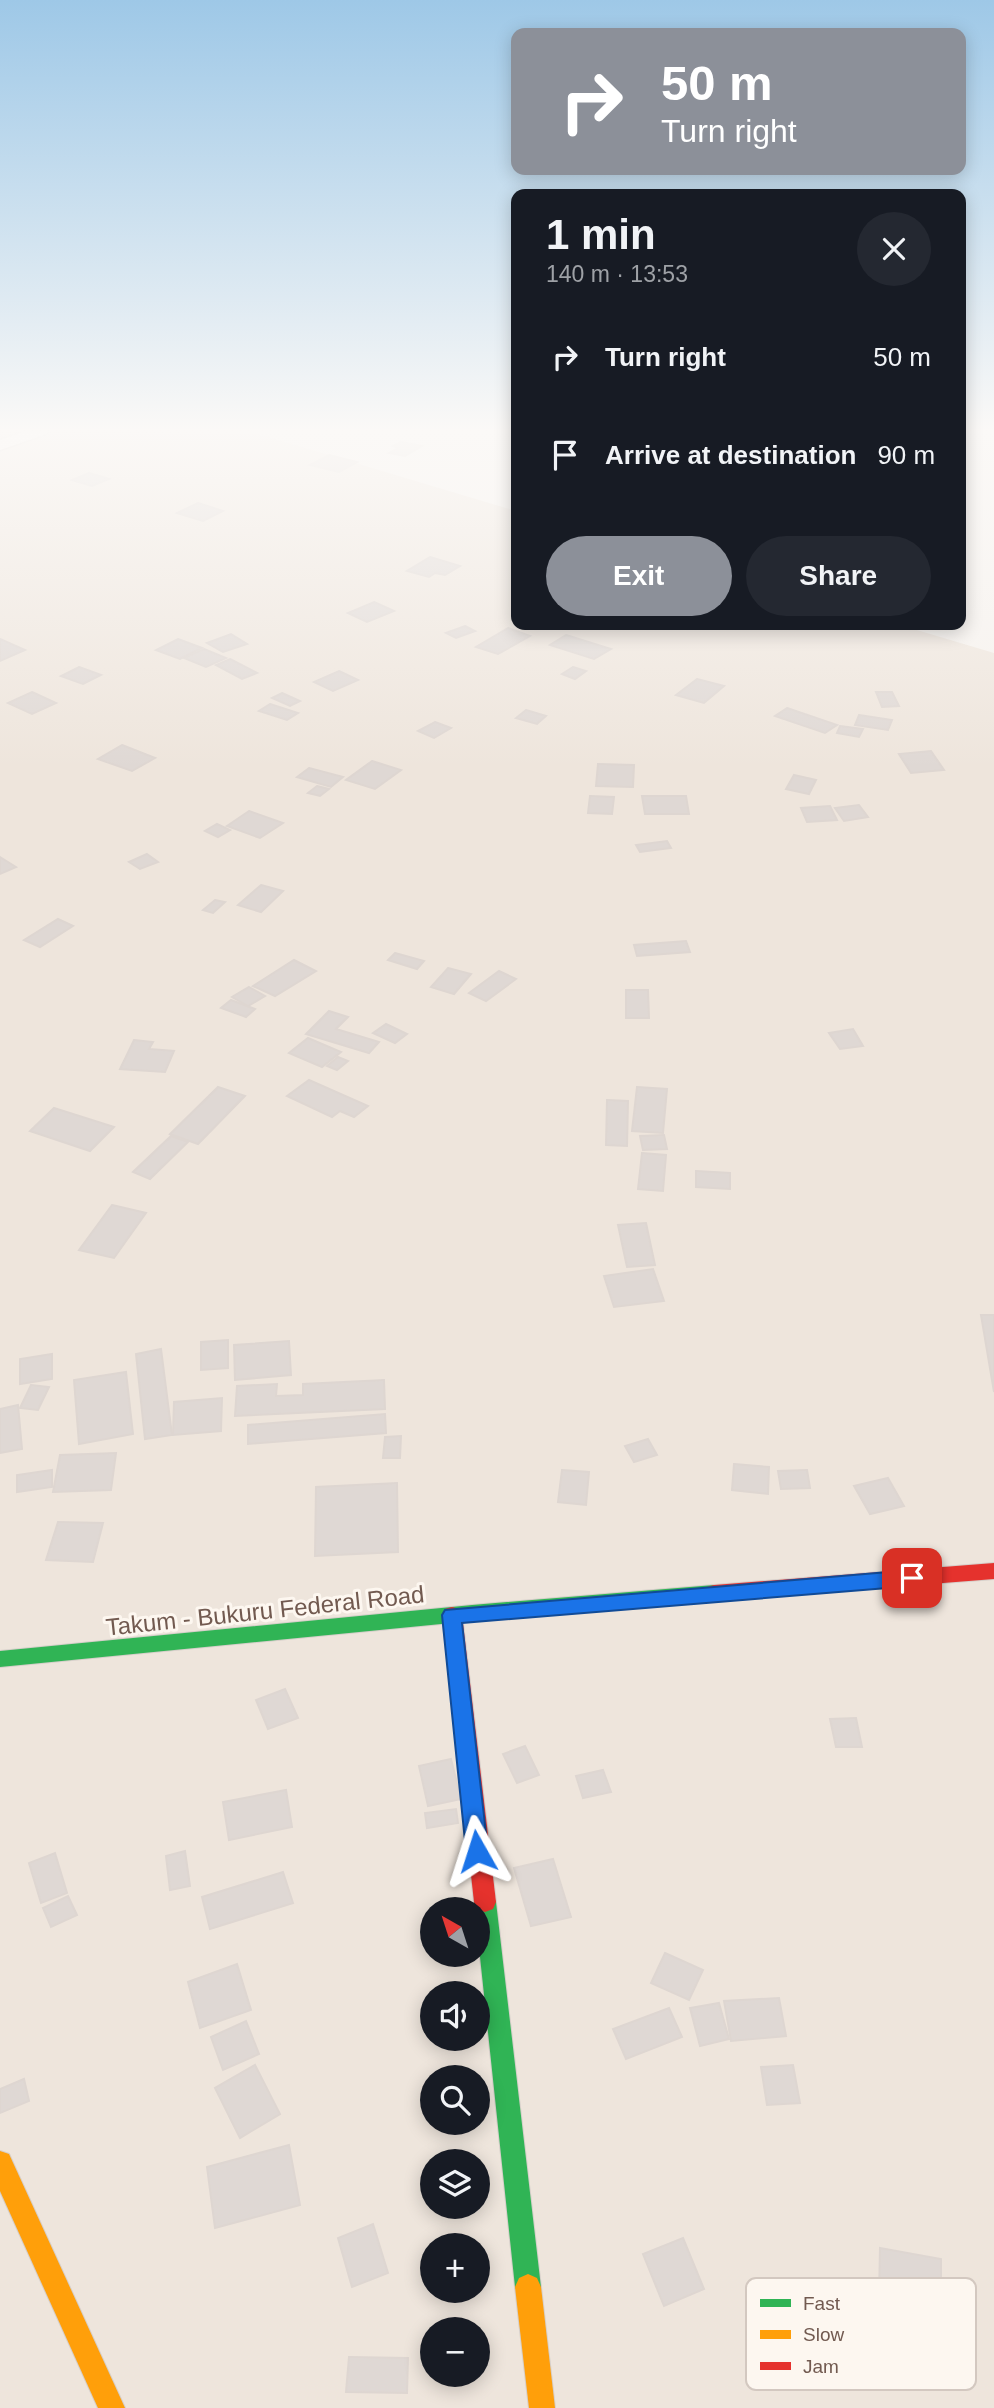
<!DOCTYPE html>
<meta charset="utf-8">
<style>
:root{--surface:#171b24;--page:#242831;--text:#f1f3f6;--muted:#9ea1a6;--accent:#8c9099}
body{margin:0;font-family:Helvetica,sans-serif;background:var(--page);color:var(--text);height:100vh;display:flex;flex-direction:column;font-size:26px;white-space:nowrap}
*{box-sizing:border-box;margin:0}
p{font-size:23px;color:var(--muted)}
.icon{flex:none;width:38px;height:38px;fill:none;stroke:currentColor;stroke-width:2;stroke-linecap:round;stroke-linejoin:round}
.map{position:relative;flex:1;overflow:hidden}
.panel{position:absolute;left:511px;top:189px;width:455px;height:441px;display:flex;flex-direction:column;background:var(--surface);border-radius:14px;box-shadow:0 4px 18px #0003}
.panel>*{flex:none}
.guide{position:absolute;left:511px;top:28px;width:455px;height:147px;border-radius:14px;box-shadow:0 4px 18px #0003;background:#8c9099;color:#fff;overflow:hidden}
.needle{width:46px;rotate:321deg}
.controls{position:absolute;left:420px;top:1897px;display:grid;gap:14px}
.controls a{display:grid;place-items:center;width:70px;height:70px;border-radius:50%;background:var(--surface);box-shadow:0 4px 18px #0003;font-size:35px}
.pin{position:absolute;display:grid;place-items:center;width:60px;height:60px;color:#fff;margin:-30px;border-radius:14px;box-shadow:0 4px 10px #0006}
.me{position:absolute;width:77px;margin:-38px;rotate:354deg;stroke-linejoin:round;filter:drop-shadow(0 0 5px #0008)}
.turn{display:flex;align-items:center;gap:24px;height:147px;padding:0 35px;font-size:32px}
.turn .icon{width:91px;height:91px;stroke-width:2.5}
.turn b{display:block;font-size:49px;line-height:60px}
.round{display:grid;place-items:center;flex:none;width:74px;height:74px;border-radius:37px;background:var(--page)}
.headline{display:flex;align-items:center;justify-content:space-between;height:119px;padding:0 35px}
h1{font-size:42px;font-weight:700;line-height:52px}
.action{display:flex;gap:14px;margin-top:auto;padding:14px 35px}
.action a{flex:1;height:80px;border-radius:42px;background:var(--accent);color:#fff;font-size:28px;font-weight:700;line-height:80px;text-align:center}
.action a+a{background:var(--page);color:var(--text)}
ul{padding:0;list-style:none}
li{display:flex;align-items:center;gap:21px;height:98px;padding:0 35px}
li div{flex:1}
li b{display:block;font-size:26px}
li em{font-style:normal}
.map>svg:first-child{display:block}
.residential{fill:#eee5dc;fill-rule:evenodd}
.building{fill:#dfd8d4;stroke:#ded6d1;stroke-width:2}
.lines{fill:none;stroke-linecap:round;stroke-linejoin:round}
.street-casing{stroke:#d4cec9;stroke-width:3}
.fast-casing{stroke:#d6cfca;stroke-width:2}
.slow-casing{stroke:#d6cfca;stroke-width:2}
.jam-casing{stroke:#d6cfca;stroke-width:2}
.street{fill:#fefdfc;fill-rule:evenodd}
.fast{fill:#30b455;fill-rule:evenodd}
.slow{fill:#ff9f0a;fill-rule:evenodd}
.jam{fill:#e5322d;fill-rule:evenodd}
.route{fill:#1a73e8;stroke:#114b97;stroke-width:2}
.labels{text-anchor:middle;stroke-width:6;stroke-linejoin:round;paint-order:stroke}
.near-street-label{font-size:24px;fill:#725a50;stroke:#fdf7f0}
.key{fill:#fdf7f0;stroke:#d3c8c0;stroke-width:2}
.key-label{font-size:19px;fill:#725a50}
</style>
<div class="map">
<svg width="994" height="2408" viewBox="0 0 994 2408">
<rect width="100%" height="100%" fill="#f6f2ee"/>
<path class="residential" d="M0,431L255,433L516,511V625H900L994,653V2408H0ZM432,1909H478V1955H432ZM432,1993H478V2039H432ZM432,2077H478V2123H432ZM432,2161H478V2207H432ZM432,2245H478V2291H432ZM432,2329H478V2375H432Z"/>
<g class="building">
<path d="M401,442L422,446L405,456L389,453L398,448L393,446Z"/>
<path d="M329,455L357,462L339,472L310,465Z"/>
<path d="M89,473L109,479L92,486L72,480Z"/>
<path d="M198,503L223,511L203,521L177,513Z"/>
<path d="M430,557L460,566L445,575L435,573L429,577L407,571Z"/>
<path d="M374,602L394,611L367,622L348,613Z"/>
<path d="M465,626L475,631L456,638L446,633Z"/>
<path d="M508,628L530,636L498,654L476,647Z"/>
<path d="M231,634L247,644L223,652L207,643Z"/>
<path d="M566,635L611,649L594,659L550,645Z"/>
<path d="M0,639L25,650L0,661Z"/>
<path d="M178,639L202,648L180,659L156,650Z"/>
<path d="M204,649L226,658L206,667L184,658Z"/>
<path d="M230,659L257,673L242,679L216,665Z"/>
<path d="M79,667L101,675L83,684L61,676Z"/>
<path d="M573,667L586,671L575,679L562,674Z"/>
<path d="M339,671L358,680L333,691L314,682Z"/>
<path d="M697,679L724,686L704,703L676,695Z"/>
<path d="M32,692L56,703L32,714L8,703Z"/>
<path d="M876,692H892L899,706L882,707Z"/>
<path d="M282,693L300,701L290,706L272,698Z"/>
<path d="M270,704L298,713L287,720L259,711Z"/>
<path d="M787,708L837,725L825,733L775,716Z"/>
<path d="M526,710L546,716L537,724L516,718Z"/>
<path d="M859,715L892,720L888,730L855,725Z"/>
<path d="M435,722L451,728L434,738L418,731Z"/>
<path d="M840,726L863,729L859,737L837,733Z"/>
<path d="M122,745L155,758L132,771L98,759Z"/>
<path d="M931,751L944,770L911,773L899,754Z"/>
<path d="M372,761L401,770L375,789L346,780Z"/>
<path d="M598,764L634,765L633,787L596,786Z"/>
<path d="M309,768L343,777L331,787L297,777Z"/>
<path d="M794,775L816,780L809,794L786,789Z"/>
<path d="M317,786L329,789L320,796L308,793Z"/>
<path d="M590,796L614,797L612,814L588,813Z"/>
<path d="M642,796H686L689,814H645Z"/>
<path d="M859,805L868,817L844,821L835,808Z"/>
<path d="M830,806L837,820L807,822L801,808Z"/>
<path d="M249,811L283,823L260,838L227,826Z"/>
<path d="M217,824L230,830L218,837L205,831Z"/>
<path d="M667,841L671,848L640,852L636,845Z"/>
<path d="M147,854L158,862L140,869L129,862Z"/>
<path d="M0,857L16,867L0,874Z"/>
<path d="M261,885L283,891L261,912L238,905Z"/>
<path d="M215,900L225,902L213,913L203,910Z"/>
<path d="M58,919L73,926L40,947L24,940Z"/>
<path d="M686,941L690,952L637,956L634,945Z"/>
<path d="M395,953L424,961L417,969L388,960Z"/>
<path d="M294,960L316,971L275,996L253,986Z"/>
<path d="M448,968L471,974L454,994L431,987Z"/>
<path d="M499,971L516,979L486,1001L469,993Z"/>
<path d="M249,987L265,996L248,1006L232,997Z"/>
<path d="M626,990H648L649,1018H626Z"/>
<path d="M231,1000L255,1009L246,1017L221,1008Z"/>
<path d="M329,1011L348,1017L336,1029L379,1042L369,1053L306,1034Z"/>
<path d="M386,1024L407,1034L395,1043L373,1033Z"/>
<path d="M853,1029L863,1046L840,1049L829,1033Z"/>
<path d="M308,1038L341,1052L322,1067L289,1053Z"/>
<path d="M134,1040L153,1042L149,1049L174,1051L165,1072L120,1069Z"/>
<path d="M338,1057L348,1061L337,1070L327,1066Z"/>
<path d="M309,1080L368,1106L354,1117L340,1111L332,1117L287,1096Z"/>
<path d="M218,1087L245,1096L198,1144L170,1134Z"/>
<path d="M637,1087L667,1089L663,1133L632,1131Z"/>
<path d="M607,1100L628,1101L627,1146L606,1145Z"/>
<path d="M54,1108L114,1127L90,1151L30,1131Z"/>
<path d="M664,1135L667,1149L643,1150L640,1136Z"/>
<path d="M171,1136L188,1142L150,1179L133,1172Z"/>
<path d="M642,1153L666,1155L663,1191L638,1189Z"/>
<path d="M696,1171L730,1173V1189L696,1187Z"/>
<path d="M112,1205L146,1213L114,1258L79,1250Z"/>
<path d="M646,1223L655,1265L627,1267L618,1225Z"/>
<path d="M653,1269L664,1301L614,1307L604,1276Z"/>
<path d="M981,1315H994V1392Z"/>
<path d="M228,1340V1368L201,1370V1342Z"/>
<path d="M289,1341L291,1375L235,1380L234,1345Z"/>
<path d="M161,1349L172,1435L145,1439L136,1354Z"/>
<path d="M52,1354V1379L20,1384V1359Z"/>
<path d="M126,1372L133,1434L79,1444L74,1380Z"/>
<path d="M384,1380L385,1409L235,1416L237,1386L277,1384L276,1396L303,1395V1384Z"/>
<path d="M31,1385L49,1387L38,1410L20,1408Z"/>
<path d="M222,1398L221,1431L173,1435L174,1402Z"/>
<path d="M18,1405L22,1449L0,1453V1409Z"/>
<path d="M385,1414L386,1433L248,1444V1425Z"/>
<path d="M401,1436L400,1458H383L385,1437Z"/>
<path d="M648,1439L657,1455L634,1462L625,1446Z"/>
<path d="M116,1453L111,1490L53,1492L60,1455Z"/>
<path d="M734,1464L769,1467L768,1494L732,1490Z"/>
<path d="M52,1470V1487L17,1492V1475Z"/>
<path d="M562,1470L589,1472L586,1505L558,1502Z"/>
<path d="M807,1470L810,1488L781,1489L778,1471Z"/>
<path d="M888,1478L904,1506L870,1514L854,1486Z"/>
<path d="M397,1483L398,1552L315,1556L316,1487Z"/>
<path d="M58,1522L103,1523L93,1562L46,1560Z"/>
<path d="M285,1689L298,1718L268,1729L256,1700Z"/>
<path d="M856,1718L862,1747H836L830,1719Z"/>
<path d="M525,1746L539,1775L517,1783L503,1754Z"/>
<path d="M451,1759L461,1799L428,1806L419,1766Z"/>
<path d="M603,1770L611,1792L583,1798L576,1776Z"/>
<path d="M286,1790L292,1827L229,1840L223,1802Z"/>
<path d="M456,1809L458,1823L427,1828L425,1813Z"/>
<path d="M185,1851L190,1886L170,1890L166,1856Z"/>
<path d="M55,1853L67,1893L41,1903L29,1863Z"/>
<path d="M553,1859L571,1917L531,1926L514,1868Z"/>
<path d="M283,1872L293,1903L210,1929L202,1897Z"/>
<path d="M68,1896L77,1915L51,1927L43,1908Z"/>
<path d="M665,1953L703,1970L689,2000L651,1983Z"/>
<path d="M237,1964L251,2010L200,2028L188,1982Z"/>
<path d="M779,1998L786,2036L731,2041L724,2001Z"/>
<path d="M719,2003L729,2039L700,2046L690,2008Z"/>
<path d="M669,2008L682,2037L626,2059L613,2029Z"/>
<path d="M246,2021L259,2054L223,2070L211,2037Z"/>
<path d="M255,2065L280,2114L240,2138L215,2088Z"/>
<path d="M793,2065L800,2103L767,2105L761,2067Z"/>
<path d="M24,2079L29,2101L0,2113V2089Z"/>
<path d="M289,2145L300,2205L215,2228L207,2167Z"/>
<path d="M373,2224L388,2273L352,2287L338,2238Z"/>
<path d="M683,2238L704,2289L664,2306L643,2254Z"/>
<path d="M880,2248L941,2259V2308L879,2295Z"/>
<path d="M349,2357L408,2358L407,2393L346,2392Z"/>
</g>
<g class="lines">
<g class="street-casing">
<path id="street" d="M26,431H49L46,434L0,450V440Z"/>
</g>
<g class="fast-casing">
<g id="fast">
<path d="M714,1585L721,1587L724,1593L721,1599L714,1601L472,1621L0,1667V1651L472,1605Z"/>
<path d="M485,1892L493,1895L496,1902L541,2287L537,2296L528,2300L519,2296L515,2287L478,1938V1909H475L474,1902L477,1895Z"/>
</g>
</g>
<g class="slow-casing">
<g id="slow">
<path d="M0,2151L9,2154L125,2408H98L0,2191Z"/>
<path d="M528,2274L537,2278L541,2287L555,2408H529L515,2287L519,2278Z"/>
</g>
</g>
<g class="jam-casing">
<g id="jam">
<path d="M994,1563V1579L714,1601L707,1599L704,1593L707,1587L714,1585Z"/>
<path d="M452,1607L459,1609L462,1615L496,1902L493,1909L485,1912L477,1909L474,1902L442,1615L445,1609Z"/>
</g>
</g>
<use href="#street" class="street"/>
<use href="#fast" class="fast"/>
<use href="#slow" class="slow"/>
<use href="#jam" class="jam"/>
</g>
<linearGradient id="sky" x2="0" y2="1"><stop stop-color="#9ec8e7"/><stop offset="0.56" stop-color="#fbf9f7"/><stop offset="1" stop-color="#fbf9f7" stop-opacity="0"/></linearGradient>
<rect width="994" height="768" fill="url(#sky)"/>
<path class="route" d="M912,1570L918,1572L921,1578L918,1583L912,1586L462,1623L488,1851L485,1858L477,1861L470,1858L466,1851L442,1615L445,1610Z"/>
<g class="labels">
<g class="near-street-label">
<text transform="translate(265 1611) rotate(-6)" y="8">Takum - Bukuru Federal Road</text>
</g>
</g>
<rect x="746" y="2278" width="230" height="112" rx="10" class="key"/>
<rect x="760" y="2299" width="31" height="8" fill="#30b455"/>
<rect x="760" y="2330" width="31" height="9" fill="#ff9f0a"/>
<rect x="760" y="2362" width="31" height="8" fill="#e5322d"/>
<g class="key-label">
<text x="803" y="2310">Fast</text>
<text x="803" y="2341">Slow</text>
<text x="803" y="2373">Jam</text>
</g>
</svg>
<div class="controls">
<a><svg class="needle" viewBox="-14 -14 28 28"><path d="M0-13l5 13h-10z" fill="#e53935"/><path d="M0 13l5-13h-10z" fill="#9ea1a6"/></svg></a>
<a><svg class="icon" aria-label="sound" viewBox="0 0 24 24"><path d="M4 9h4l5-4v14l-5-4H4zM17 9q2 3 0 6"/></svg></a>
<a><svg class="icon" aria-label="search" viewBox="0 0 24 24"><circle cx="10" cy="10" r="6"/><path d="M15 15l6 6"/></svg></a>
<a><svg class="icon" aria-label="layers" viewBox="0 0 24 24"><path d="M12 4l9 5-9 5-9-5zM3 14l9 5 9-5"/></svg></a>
<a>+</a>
<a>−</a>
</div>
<div class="pin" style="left:912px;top:1578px;background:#d93025"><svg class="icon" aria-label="arrive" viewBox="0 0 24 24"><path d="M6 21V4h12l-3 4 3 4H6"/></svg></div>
<svg class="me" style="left:477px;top:1851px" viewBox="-20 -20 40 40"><path d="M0-17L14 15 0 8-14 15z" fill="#1a73e8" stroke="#fff" stroke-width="4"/></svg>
<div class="guide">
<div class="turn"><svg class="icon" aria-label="right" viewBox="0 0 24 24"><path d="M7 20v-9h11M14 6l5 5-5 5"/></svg><div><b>50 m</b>Turn right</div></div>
</div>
<section class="panel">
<div class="headline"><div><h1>1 min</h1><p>140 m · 13:53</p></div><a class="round"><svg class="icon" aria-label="close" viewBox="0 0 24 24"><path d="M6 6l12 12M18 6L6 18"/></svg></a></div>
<ul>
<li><svg class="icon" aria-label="right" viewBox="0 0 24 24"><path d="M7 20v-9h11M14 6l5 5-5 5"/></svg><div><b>Turn right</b></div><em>50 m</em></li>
<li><svg class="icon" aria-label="arrive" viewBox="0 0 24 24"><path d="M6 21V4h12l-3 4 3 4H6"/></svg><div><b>Arrive at destination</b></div><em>90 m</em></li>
</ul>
<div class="action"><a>Exit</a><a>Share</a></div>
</section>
</div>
